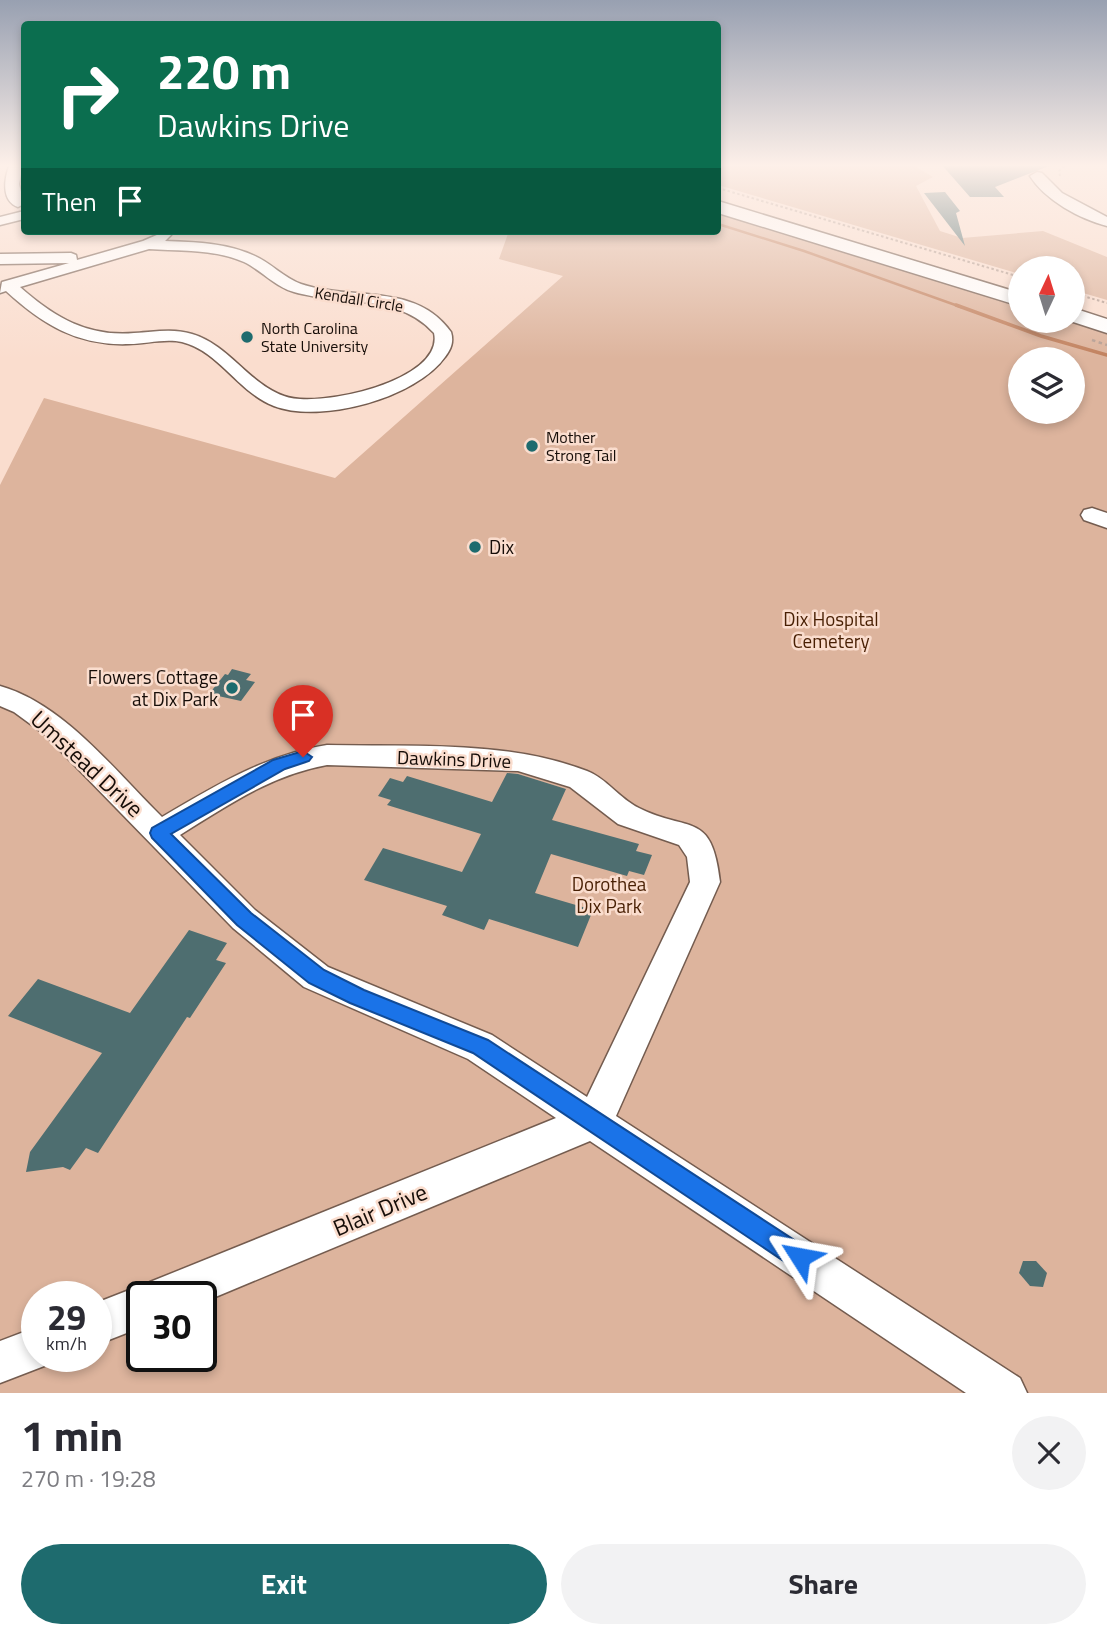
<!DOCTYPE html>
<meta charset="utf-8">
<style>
:root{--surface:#fff;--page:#f2f2f3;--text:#2b2b33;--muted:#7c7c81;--accent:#1e6b6e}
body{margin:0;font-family:"Titillium Web",sans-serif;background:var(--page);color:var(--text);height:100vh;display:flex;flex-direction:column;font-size:26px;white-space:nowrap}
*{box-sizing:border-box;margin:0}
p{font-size:23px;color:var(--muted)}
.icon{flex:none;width:38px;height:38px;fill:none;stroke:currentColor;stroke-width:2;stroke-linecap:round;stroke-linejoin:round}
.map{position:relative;height:1393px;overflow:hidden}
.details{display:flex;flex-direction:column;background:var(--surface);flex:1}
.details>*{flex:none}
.banner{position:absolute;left:21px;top:21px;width:700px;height:214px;border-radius:7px;box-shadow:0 4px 10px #0003;background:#0b6e4f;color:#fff;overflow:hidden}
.needle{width:46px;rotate:4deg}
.tools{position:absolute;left:1008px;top:256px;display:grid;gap:14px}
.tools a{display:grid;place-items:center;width:77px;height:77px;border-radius:50%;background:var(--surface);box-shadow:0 4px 10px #0003;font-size:35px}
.speed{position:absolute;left:21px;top:1281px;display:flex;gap:14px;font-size:35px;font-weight:700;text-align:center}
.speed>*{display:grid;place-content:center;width:91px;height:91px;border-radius:50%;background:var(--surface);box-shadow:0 4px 10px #0003;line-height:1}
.speed small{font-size:18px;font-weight:400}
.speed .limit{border:4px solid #111;border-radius:10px;background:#fff;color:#111}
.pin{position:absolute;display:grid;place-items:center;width:60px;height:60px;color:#fff;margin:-72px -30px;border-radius:50% 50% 50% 0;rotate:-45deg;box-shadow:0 0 7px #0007}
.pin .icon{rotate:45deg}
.me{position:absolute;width:77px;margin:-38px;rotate:304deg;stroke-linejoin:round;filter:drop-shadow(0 0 5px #0008)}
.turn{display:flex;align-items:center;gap:24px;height:147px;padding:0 21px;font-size:32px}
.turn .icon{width:91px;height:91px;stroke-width:2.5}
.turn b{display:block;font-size:49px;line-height:60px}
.then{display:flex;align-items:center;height:66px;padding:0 21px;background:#0003;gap:14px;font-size:26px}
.round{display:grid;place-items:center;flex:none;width:74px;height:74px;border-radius:37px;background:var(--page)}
.overview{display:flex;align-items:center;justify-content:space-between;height:119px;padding:0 21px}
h1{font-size:42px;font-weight:700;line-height:52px}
.button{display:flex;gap:14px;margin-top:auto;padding:14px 21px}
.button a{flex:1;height:80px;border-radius:42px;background:var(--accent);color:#fff;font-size:28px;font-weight:700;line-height:80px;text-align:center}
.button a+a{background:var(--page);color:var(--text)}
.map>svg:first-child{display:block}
.green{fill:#ddb49d;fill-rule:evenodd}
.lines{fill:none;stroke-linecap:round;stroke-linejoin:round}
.stream-far1{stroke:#c1815e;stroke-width:2.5}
.stream{stroke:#c1815e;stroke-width:3.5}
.building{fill:#4e6e70}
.minor-casing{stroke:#745c4f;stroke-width:3}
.major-casing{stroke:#745c4f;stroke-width:3}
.path-far1{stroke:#b59e92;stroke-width:2;stroke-dasharray:2.5 2.5;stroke-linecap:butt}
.path{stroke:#b59e92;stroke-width:2.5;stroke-dasharray:3.5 3.5;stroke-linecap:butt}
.minor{fill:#fff;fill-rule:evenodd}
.major{fill:#fff;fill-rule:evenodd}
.route{fill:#1a73e8;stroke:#114b97;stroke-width:2}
.poi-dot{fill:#1e6b6e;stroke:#faddce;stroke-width:2.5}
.labels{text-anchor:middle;stroke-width:5;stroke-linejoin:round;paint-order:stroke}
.far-street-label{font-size:16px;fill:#160d08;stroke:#faddce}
.far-poi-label{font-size:16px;fill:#160d08;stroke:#faddce;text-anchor:start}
.poi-label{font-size:19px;fill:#160d08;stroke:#faddce;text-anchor:start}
.park-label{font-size:19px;fill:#481f03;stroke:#faddce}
.street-label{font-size:19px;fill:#160d08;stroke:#faddce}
.near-street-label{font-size:23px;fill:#160d08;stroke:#faddce}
</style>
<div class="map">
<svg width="1107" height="1393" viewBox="0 0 1107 1393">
<rect width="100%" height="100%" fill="#faddce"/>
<g class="green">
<path d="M718,164H911L933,177L916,186L940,231L962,238L1043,231L1107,257V300L1073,290V268H1020V274L718,185Z"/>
<path d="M718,213L1020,307V320H1064L1107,333V1393H0V485L44,398L335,478L563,276L499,259L509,231H718ZM1020,359H1073V411H1020ZM37,1297H96V1356H37ZM142,1297H201V1356H142Z"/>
</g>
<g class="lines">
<path class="stream-far1" d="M718,224L804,251L961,307"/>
<path class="stream" d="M956,305L1041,336L1107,355"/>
</g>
<g class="building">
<path d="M941,164H1049V166L995,187L1004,197H970Z"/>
<path d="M945,192L960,211L956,213L965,246L924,193Z"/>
<path d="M232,669L251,674L246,680L255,682L241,701L209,694L225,674L228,675Z"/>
<path d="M507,773L518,774L566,789L552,820L639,844L636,851L652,855L644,875L629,871L627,876L551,854L535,893L593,910L578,947L489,919L484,930L442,915L447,906L364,880L383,848L462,872L481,834L387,805L391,800L378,796L390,778L403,782L407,776L492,802Z"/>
<path d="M189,930L227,943L216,960L226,963L190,1018L187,1017L98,1153L86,1148L70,1170L63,1167L26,1172L30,1152L102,1053L8,1016L38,979L130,1013Z"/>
<path d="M1023,1261H1036L1047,1273L1043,1287L1030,1286L1019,1273Z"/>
</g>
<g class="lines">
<g class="minor-casing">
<g id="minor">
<path d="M10,164H23L19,184L24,204L18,207C1,201 4,178 10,164Z"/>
<path d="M1037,172L1042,173L1062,193L1107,217V226C1080,219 1045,200 1030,176Z"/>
<path d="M24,211V219L0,225V217Z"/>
<path d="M166,231L171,235L165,241C195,242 227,243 255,256C271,263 284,278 301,284C352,301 416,282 451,332C454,342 451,349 445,357C416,398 321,424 274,406C239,393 219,351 182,342C165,338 146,344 129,344C78,346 43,325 6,291L0,293L2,282L69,263L0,264V254L71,253L76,255L77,260L143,241ZM149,249C180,251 215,249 244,262C261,270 275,287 294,292C342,306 398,293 434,333C445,381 317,409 284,396C248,383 229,345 192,334C173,328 153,332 134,333C87,337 54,317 20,287Z"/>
<path d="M1092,508L1107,513V528L1084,520L1081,515L1084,510Z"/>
<path d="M0,686C64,704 115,771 162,817C215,786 265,755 327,745C412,747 507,740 587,771C606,778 620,799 639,808C689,833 712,810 720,882L616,1116L1020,1378L1027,1393H966L590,1141L201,1303V1297H142V1327L96,1345V1303L142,1285L148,1288L150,1282L556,1118L468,1059L304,987L233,928L44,734L14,712L0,706ZM327,765L518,771L570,787L618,824L679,845L687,857L690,882L587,1097L492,1035L328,967L255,910L180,835C227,806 271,775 327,765Z"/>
<path d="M37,1327V1356H55L52,1363L0,1383V1341Z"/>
</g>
</g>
<g class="major-casing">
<g id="major">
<path d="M718,201L1020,293V306L718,213Z"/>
<path d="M1073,308L1107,319V333L1067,320H1073Z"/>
</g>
</g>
<g class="path-far1">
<path d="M1060,176L1059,171L1067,164"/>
<path d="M718,188L1020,277"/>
<path d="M1073,293L1107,303"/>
</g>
<g class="path">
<path d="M1038,320L1062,328"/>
<path d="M1092,340L1107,345"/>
</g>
<use href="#minor" class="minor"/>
<use href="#major" class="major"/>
</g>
<linearGradient id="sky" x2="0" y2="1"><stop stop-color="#98a0b1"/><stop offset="0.46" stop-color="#fdf0e9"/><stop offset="1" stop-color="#fdf0e9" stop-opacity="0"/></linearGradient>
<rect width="1107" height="359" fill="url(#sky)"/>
<path class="route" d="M303,751L312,757L309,761L285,769L171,834L251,913L324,970L364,990L488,1040L808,1249L812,1257L808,1266L800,1269L791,1266L473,1053L350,1003L309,983L237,925L152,838L150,833L152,828L273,760Z"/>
<g class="poi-dot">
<circle cx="247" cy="337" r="7"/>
<circle cx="532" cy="446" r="7"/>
<circle cx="475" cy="547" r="7"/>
<circle cx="232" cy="688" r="7"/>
</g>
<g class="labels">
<g class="far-street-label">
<text transform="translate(359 299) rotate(9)" y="6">Kendall Circle</text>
</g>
<g class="far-poi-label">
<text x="261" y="334">North Carolina<tspan x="261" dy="18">State University</tspan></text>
<text x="546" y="443">Mother<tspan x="546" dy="18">Strong Tail</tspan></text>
</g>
<g class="poi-label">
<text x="489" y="554">Dix</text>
<text x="218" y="684" text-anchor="end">Flowers Cottage<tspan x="218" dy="22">at Dix Park</tspan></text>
</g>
<g class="park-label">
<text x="831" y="626">Dix Hospital<tspan x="831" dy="22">Cemetery</tspan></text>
<text x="609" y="891">Dorothea<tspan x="609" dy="22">Dix Park</tspan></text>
</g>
<g class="street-label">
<text transform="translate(454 759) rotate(2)" y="7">Dawkins Drive</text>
</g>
<g class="near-street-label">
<text transform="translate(87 764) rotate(43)" y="8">Umstead Drive</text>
<text transform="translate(380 1210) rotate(-23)" y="8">Blair Drive</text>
</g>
</g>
</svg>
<div class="tools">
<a><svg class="needle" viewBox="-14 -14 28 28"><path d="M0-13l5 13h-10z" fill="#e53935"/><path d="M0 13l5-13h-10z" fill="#7c7c81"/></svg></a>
<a><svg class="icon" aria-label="layers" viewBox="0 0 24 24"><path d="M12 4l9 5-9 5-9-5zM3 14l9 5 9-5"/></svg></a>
</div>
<div class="speed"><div>29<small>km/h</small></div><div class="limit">30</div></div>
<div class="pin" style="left:303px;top:757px;background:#d93025"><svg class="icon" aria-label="arrive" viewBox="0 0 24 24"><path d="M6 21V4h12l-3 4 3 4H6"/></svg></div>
<svg class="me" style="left:800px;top:1257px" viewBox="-20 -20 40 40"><path d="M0-17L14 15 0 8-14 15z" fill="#1a73e8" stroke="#fff" stroke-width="4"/></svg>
<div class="banner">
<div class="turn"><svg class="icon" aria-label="right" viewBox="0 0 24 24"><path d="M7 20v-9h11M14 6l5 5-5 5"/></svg><div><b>220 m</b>Dawkins Drive</div></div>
<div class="then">Then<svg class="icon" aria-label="arrive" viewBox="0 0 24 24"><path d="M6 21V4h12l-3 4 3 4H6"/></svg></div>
</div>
</div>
<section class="details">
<div class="overview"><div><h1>1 min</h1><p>270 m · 19:28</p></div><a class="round"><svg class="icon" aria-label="close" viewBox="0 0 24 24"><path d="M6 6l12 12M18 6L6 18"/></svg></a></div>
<div class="button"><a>Exit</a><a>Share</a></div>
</section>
